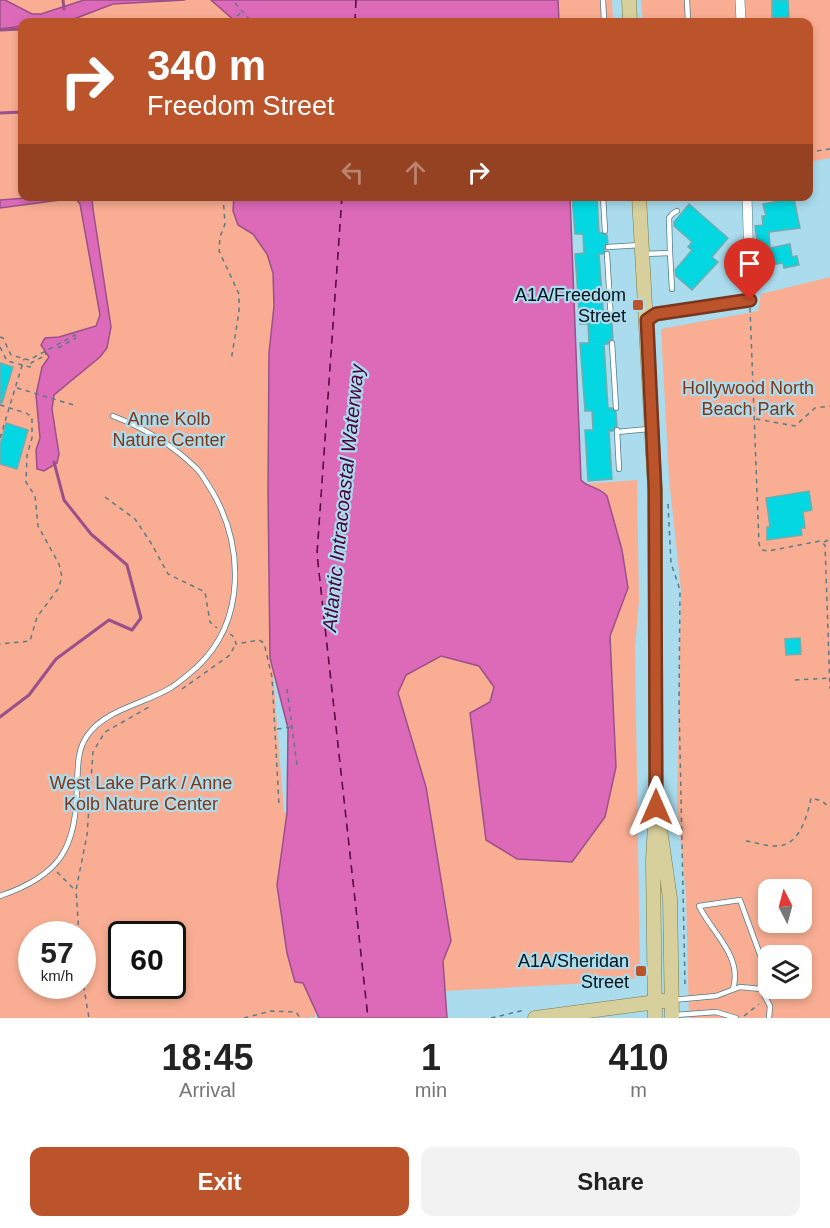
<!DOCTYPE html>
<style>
:root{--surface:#fff;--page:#f2f2f2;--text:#222;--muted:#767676;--accent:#bb532b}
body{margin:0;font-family:Helvetica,sans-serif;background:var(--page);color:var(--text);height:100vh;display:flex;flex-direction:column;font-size:22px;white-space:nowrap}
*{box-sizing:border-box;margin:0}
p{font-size:20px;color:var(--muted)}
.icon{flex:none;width:33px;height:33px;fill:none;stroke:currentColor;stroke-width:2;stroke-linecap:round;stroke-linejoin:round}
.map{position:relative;height:1018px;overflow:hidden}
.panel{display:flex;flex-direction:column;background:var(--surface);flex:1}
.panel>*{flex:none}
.top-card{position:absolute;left:18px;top:18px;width:795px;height:183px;border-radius:12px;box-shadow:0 3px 9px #0003;background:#bb532b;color:#fff;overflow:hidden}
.needle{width:39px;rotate:354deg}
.tools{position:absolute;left:758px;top:879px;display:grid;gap:12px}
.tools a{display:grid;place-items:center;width:54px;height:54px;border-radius:12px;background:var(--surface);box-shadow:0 3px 9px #0003;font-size:30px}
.speed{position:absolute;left:18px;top:921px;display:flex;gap:12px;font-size:30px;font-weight:700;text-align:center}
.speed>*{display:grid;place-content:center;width:78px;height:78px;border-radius:50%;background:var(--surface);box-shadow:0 3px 9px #0003;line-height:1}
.speed small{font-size:15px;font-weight:400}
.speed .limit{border:3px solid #111;border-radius:9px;background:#fff;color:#111}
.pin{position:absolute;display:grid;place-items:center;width:51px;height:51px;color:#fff;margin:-62px -26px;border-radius:50% 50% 50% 0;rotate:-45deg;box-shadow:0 0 6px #0007}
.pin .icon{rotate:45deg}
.me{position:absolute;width:66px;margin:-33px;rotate:0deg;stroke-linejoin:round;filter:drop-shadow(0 0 4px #0008)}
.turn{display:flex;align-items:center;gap:21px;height:126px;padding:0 30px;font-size:27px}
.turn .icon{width:78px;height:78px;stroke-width:2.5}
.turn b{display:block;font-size:42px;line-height:51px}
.lanes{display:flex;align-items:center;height:57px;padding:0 30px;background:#0003;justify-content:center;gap:30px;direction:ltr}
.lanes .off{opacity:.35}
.eta{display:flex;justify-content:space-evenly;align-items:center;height:102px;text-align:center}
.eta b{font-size:36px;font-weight:800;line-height:42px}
.cta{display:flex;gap:12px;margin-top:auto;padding:12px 30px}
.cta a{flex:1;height:69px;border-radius:12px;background:var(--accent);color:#fff;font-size:24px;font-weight:800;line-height:69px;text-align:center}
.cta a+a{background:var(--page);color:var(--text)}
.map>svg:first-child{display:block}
.green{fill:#f9ae93;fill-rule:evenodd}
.water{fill:#dc6ab9;stroke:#9a5089;stroke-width:1.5}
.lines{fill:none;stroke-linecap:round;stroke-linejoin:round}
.stream{stroke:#9a5089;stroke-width:3}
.ferry{stroke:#4d023b;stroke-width:1.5;stroke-dasharray:8 6;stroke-linecap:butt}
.building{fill:#03d7e1;stroke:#74abae;stroke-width:1.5}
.service-casing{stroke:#4e7d8d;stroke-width:6}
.minor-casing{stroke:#4e7d8d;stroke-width:10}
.primary-casing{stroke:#7b7944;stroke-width:15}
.path{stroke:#597b87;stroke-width:1.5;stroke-dasharray:4.5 4.5;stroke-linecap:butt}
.service{stroke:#fff;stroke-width:4.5}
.minor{stroke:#fff;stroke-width:9}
.primary{stroke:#d7d09d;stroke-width:14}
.route-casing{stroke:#7a361c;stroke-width:15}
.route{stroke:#bb532b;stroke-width:10}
.poi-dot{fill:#bb532b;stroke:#aadced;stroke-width:2}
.labels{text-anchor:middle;stroke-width:4.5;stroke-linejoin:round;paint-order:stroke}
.poi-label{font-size:18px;fill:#011218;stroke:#aadced;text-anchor:end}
.park-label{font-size:18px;fill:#853513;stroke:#aadced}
.water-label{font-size:20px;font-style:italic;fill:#4d023b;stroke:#aadced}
</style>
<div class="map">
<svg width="830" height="1018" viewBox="0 0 830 1018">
<rect width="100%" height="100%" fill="#aadced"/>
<g class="green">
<path d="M0,0H265L269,22H22V196L296,197L268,464L270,635L284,812L287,813L277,885L286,941L308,991L315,1011V1018L310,1016V1018H0ZM32,934H82V986H32ZM122,934H172V986H122Z"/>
<path d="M558,0H612L613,22H559Z"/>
<path d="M641,0H830V158L809,162L808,22H643Z"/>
<path d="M830,277V1018H689L686,894L677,804L681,590L669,478L661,329L758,311L761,294ZM768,890H801V922H768ZM768,956H801V988H768Z"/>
<path d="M637,480L639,600L635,647L640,975L629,981L445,991L443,961L451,941L426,787L398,693L406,675L441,656L479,666L495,687L490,702L482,805L486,840L605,817L616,767L610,636L628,588L622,550L607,496L602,490L584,484Z"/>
</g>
<g class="water">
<path d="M0,0H5L32,14H41L84,0H185L113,4L74,19L71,22H22V26L0,29Z"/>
<path d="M211,0H558L559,22H236Z"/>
<path d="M234,196L570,197L581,480C588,488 600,487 607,496L622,550L628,588L610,636L616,767L605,817L572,862L517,859L486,840L470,713L490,702L494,687L479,666L441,656L406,675L398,693L426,787L451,941L443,961L447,1018H319L303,983L295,982L287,953L277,885L287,813L288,728L270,658L268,492L269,353L274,306L273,273L267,254L253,234L238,225L233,211Z"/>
<path d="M40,197H95L92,199L93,209L111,327L107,348L100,357L54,395L52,409L59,454L57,463L44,471L37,469L36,450L40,438L36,395L42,367L49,357L41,345L45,338L59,337L96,326L100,315L80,204L75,198L0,208V200Z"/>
</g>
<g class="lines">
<g class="stream">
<path d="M63,0L64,9"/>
<path d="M0,30L22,29"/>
<path d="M0,113L22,112"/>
<path d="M0,717L29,695L56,659L109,620L132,630L141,618L127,565L91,534L64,500L54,462"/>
</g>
<g class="ferry">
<path d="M355,22L356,0"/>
<path d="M342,196L317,554L368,1018"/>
</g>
</g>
<g class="building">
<path d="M772,0H788L789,17L772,18Z"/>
<path d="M572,196H597L599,232L607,235L608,243L604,247L605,250L603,254H599L604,321L612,324L613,339L609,340L608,344H604L608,408H612L616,412L617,426L614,427L613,431H609L612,479L588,481L585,430H593L592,411H585L580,343H589L588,324H580L575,254L584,253L583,234H575Z"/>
<path d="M794,198L800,228L769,232L770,248L790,244L792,257L797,256L799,265L784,268L783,263L764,266L760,241H757L755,226L763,225L762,216H766L763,204Z"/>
<path d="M689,204L728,238L712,257L718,262L692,290L676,276L675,270L692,250L688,247L692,242L674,226V222Z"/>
<path d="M0,363L13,367L2,403H0Z"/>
<path d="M6,423L28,430L17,469L0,464V445Z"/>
<path d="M809,491L812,510L803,512L805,528H801L802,535L767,540V527H770L766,498Z"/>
<path d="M800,638L801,654L786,655L785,639Z"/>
</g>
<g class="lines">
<g class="service-casing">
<g id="service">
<path d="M603,0L604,20L606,22"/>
<path d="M687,0L688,22"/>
<path d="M603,196L605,231"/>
<path d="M608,247L641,245"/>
<path d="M670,253L672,289"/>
<path d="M607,254L611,320"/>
<path d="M643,254L670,253L669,218L672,214L677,211"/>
<path d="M612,343L616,408"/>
<path d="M617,430L619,469"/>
<path d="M617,432L648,429"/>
<path d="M0,896C62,875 76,847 77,785C78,768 77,750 87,736C105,709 145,704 172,687C181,681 189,674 197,667C246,621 244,546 212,491C207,484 203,475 197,469C173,445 144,428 113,416"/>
<path d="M733,989C743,956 712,933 699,906L740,900L762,960L761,989L770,1006L769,1018"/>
<path d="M672,1000L716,996L740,987L761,989"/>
<path d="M675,1015L716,1012L736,1018"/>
</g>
</g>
<g class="minor-casing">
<g id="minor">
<path d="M740,0L741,22"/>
<path d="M647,320L656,314L750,300L747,196"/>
</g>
</g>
<g class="primary-casing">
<g id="primary">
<path d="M629,0L630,22"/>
<path d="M639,196L655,489L656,806L653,861L655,1018"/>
<path d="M660,829L670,898L672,1018"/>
<path d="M535,1018L664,1001"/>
</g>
</g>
<g class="path">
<path d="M235,3L250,20"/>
<path d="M230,22L243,11"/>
<path d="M808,152L830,149"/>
<path d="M223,196L225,224L220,237L219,251L239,294V312L231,361"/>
<path d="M750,308L759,544L762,550L768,551L820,541L825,545L830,689"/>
<path d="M0,337L3,338L11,355L29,360L75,335L76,338"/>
<path d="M0,347L7,361L30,367L33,365L31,363L46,355L45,352"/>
<path d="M58,348L76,338"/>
<path d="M17,388L77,406"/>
<path d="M0,405L26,413L32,417V438L27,455L26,482L35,496L38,526L59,564L62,577L58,589L37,617L30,641L0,644"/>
<path d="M756,419L795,426L815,408L830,406"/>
<path d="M0,438L24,359"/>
<path d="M105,497L135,519L151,543L168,574L205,592L210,622L217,628"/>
<path d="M668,504L671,563L680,590L679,703L685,984"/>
<path d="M824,542L830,539"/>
<path d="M230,634L234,637L236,644L259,640L264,643L272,677L279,805"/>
<path d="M795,680L830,678"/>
<path d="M182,689L230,655L235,645"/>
<path d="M287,689L297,765"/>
<path d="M277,729L292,727"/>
<path d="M746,841C755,842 765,846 774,846C799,848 807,817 811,798L822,801L830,808"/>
<path d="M57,872L75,890"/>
<path d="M79,934L76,890L87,835L93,752L105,732L149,707"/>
<path d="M82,977L89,1018"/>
<path d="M772,993L778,988"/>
<path d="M744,1016L759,1004"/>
<path d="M244,1018L271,1011L296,1012L300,1018"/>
<path d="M491,1018L525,1010"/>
</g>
<use href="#service" class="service"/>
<use href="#minor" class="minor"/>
<use href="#primary" class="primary"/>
</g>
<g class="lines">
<g class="route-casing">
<path id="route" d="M656,807L655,489L647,320L656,314L750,300"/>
</g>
<use href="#route" class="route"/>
</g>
<g class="poi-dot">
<rect x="632" y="299" width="12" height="12" rx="3"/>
<rect x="635" y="965" width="12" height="12" rx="3"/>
</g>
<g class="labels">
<g class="poi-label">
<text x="626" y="301">A1A/Freedom<tspan x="626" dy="21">Street</tspan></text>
<text x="629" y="967">A1A/Sheridan<tspan x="629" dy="21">Street</tspan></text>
</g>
<g class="park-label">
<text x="748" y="394">Hollywood North<tspan x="748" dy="21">Beach Park</tspan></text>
<text x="169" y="425">Anne Kolb<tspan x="169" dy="21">Nature Center</tspan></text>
<text x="141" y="789">West Lake Park / Anne<tspan x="141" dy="21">Kolb Nature Center</tspan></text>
</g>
<g class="water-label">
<text transform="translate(343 498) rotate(-84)" y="7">Atlantic Intracoastal Waterway</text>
</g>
</g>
</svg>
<div class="tools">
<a><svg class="needle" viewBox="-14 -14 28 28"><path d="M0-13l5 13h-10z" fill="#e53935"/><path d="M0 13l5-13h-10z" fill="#767676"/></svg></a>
<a><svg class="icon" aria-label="layers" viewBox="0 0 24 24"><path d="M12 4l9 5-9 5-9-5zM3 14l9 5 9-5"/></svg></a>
</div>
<div class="speed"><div>57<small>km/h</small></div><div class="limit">60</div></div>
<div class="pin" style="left:750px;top:300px;background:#d93025"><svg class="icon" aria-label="arrive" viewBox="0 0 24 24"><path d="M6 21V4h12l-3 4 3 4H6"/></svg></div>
<svg class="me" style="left:656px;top:807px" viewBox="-20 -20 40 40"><path d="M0-17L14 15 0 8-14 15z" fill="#bb532b" stroke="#fff" stroke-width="4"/></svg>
<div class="top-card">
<div class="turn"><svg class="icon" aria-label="right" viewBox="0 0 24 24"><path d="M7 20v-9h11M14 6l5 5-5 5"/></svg><div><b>340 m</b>Freedom Street</div></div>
<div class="lanes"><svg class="icon off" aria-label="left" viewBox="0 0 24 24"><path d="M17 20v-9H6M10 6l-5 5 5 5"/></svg><svg class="icon off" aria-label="ahead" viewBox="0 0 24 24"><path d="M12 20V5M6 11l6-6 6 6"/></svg><svg class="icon" aria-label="right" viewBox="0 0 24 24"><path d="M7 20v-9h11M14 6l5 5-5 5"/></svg></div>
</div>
</div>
<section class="panel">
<div class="eta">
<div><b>18:45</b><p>Arrival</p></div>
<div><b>1</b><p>min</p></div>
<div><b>410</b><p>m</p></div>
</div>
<div class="cta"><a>Exit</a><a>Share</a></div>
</section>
